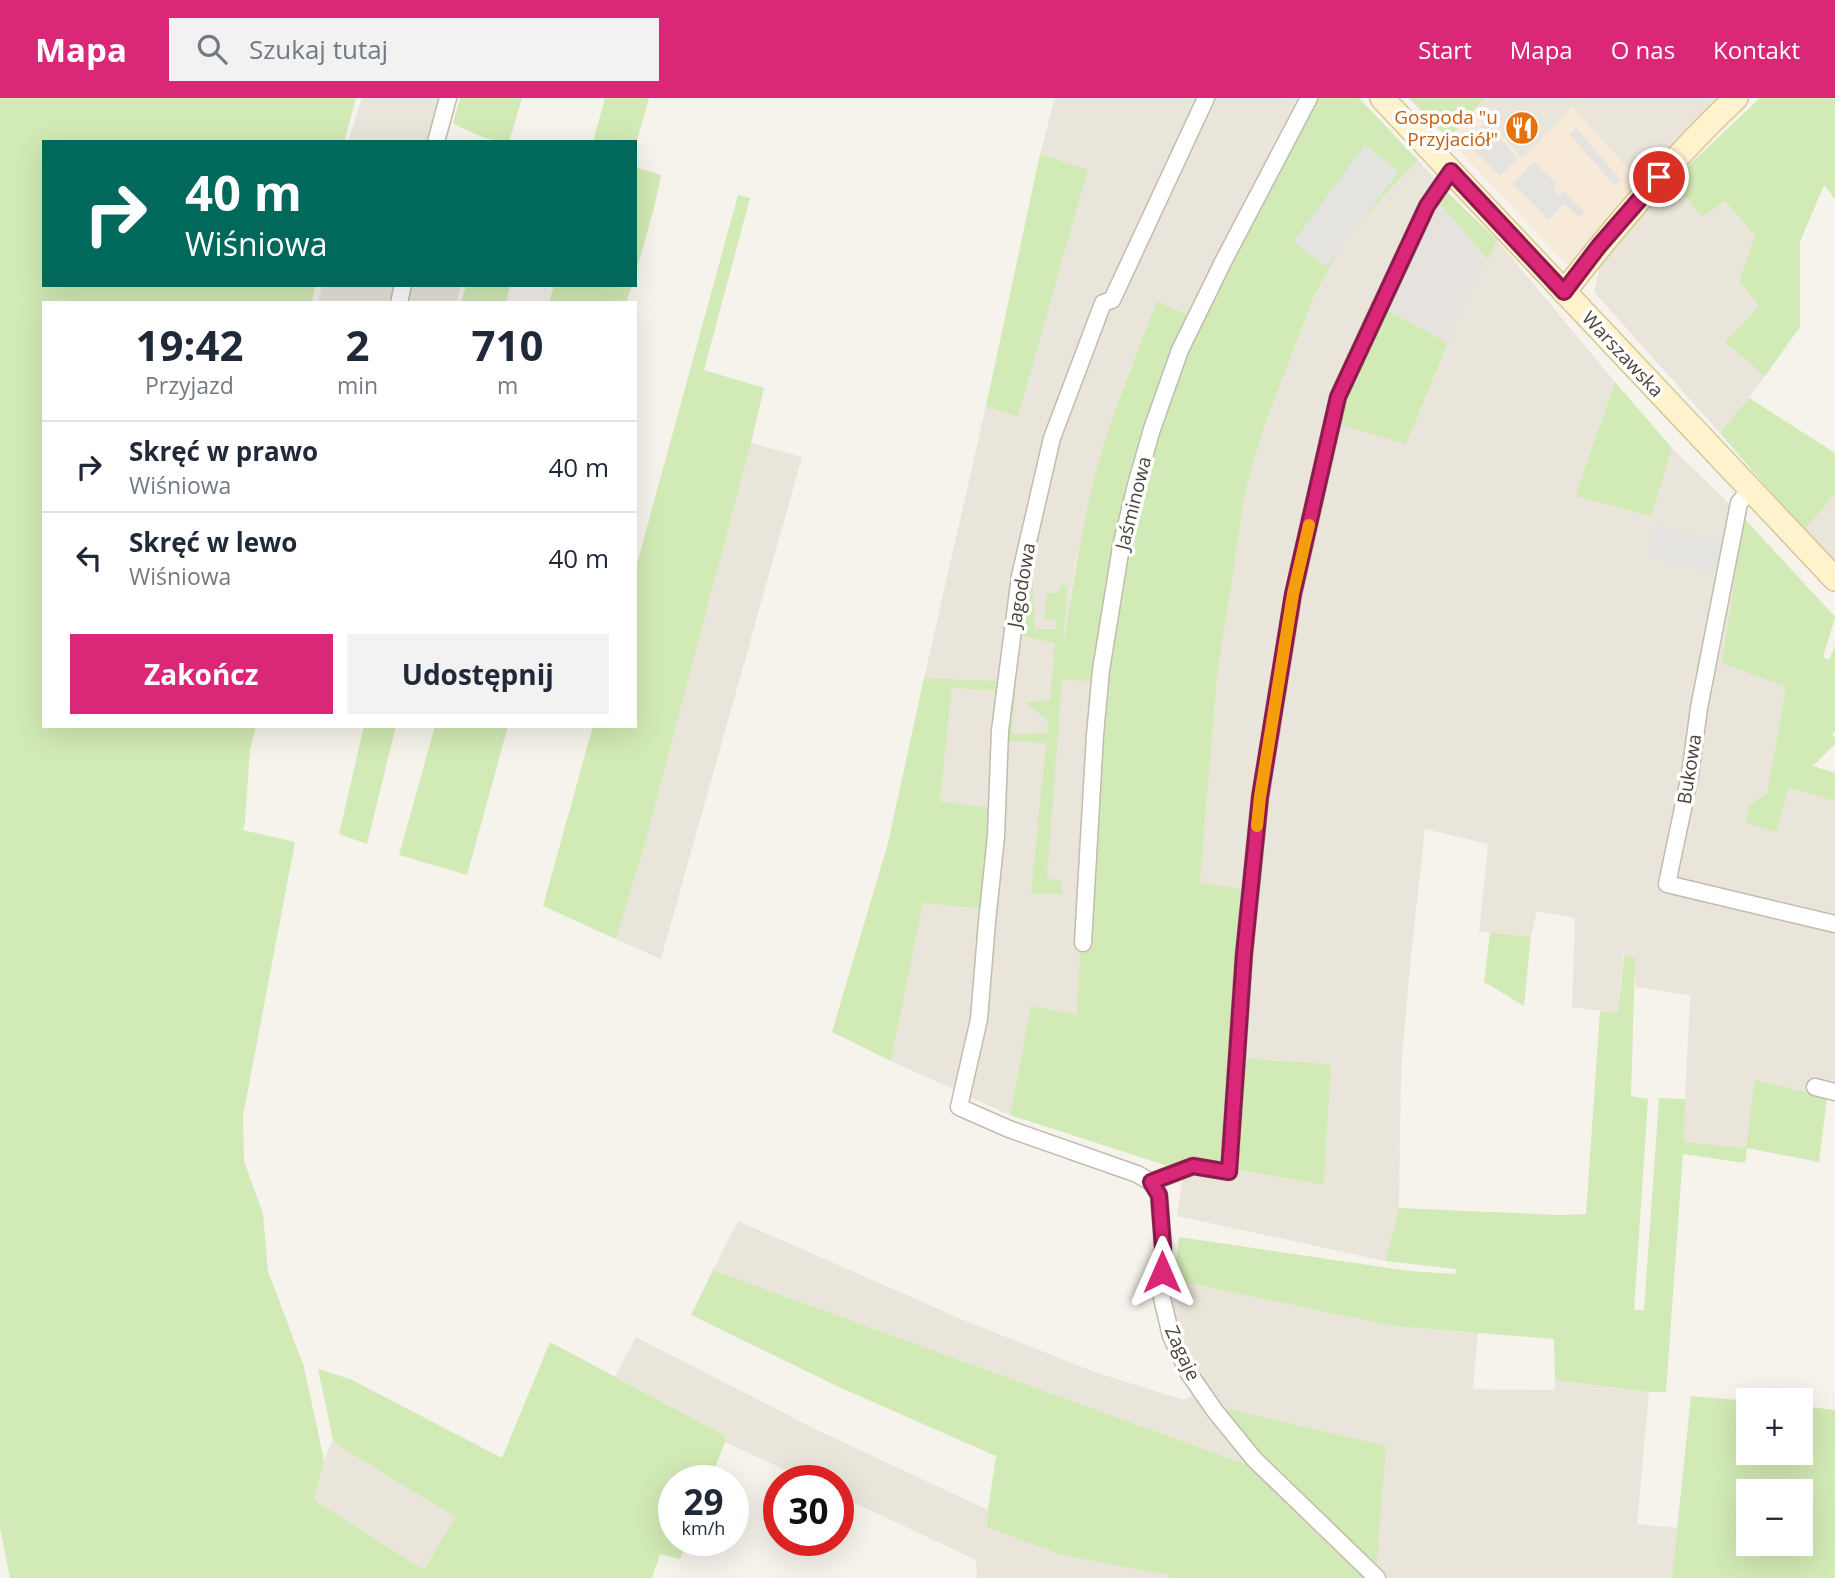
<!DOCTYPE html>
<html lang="pl">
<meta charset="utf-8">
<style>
:root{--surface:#fff;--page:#f2f2f3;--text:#1f2937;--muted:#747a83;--line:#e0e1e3;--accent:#db2777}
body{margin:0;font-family:"Open Sans",sans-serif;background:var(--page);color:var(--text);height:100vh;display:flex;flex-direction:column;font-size:26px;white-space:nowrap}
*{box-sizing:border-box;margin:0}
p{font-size:23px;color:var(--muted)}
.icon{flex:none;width:38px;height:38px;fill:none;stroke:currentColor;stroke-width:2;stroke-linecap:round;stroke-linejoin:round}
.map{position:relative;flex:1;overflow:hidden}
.details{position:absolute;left:42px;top:203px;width:595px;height:427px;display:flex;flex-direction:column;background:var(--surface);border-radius:0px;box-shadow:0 7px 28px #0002}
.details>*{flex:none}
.hud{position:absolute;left:42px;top:42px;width:595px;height:147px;border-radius:0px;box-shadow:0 7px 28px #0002;background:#00695c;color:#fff;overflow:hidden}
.fabs{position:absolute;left:1736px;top:1290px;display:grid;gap:14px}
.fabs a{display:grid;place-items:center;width:77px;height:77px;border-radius:0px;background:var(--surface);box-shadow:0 7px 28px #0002;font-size:35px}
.speed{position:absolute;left:658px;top:1367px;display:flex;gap:14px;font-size:35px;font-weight:700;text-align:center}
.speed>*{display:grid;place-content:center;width:91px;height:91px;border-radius:50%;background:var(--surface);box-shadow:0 7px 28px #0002;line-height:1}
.speed small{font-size:18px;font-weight:400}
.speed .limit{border:10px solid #d22;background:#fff;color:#111}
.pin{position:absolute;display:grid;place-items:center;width:60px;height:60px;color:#fff;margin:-30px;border:4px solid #fff;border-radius:50%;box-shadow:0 2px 7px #0007}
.me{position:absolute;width:77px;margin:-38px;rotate:0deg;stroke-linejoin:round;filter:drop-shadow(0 0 5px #0008)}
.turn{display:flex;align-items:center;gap:24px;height:147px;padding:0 28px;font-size:32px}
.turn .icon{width:91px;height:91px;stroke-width:2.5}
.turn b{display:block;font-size:49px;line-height:60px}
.eta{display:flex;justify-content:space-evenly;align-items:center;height:119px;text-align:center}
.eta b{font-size:42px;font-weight:700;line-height:49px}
.button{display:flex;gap:14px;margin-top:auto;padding:14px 28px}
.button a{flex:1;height:80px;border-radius:0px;background:var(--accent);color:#fff;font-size:28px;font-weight:700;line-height:80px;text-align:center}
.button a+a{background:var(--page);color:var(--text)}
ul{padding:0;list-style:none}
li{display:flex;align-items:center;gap:21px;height:91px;padding:0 28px;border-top:2px solid var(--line)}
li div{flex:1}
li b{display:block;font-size:26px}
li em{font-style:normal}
header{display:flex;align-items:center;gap:42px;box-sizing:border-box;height:98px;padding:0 35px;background:var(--accent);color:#fff}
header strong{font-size:33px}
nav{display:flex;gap:38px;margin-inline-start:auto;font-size:24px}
.search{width:490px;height:63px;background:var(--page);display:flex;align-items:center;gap:18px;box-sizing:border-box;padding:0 24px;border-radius:0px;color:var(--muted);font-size:26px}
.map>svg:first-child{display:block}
.residential{fill:#eae5da}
.commercial{fill:#f7ead8}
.industrial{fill:#e6e2dd}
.green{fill:#d2eab5;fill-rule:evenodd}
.parking{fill:#e5e3e0}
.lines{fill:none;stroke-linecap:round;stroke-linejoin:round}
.street-casing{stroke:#c2bbae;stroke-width:19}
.secondary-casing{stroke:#d6c79b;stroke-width:26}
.street{stroke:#fff;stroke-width:16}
.secondary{stroke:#fff3cd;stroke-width:23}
.route-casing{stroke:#8e194d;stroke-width:18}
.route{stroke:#db2777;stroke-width:12}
.slow{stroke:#f59e0b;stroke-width:12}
.labels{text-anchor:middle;stroke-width:7;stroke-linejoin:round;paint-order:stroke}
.food-label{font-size:19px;fill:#c56008;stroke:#fff;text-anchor:end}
.street-label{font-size:19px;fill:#4b4439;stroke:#fff}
</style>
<header>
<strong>Mapa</strong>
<div class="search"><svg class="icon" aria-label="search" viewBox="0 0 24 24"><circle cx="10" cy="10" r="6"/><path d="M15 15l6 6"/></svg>Szukaj tutaj</div>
<nav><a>Start</a><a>Mapa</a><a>O nas</a><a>Kontakt</a></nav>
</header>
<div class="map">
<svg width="1835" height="1480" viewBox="0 0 1835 1480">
<rect width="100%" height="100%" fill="#f6f3ec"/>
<g class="residential">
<path d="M362,0H453L440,44H348Z"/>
<path d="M1055,0H1303L1191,218L1158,203L1126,281L1105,345L1075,466L1061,567L1097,570L1091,640L1077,916L1031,908L1010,1017L891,963L923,805L982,811L992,869L1001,712L940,703L952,590L999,593L1002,583L924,580L986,308L1018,319L1088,72L1040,56Z"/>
<path d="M1485,0H1721L1639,83L1572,9L1522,62L1478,8Z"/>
<path d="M1418,62L1436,82L1336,292L1406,346L1448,245L1497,142L1615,284L1575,398L1650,417L1672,350L1744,420L1786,589L1774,656L1835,675V990L1812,995L1747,1050L1683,1044L1690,897L1635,889V860L1623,858L1618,915L1572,909L1575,820L1537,813L1531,838L1479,834L1488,746L1425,731L1411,857L1401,972L1399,1110L1385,1163L1177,1118L1185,1063L1324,1087L1331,966L1232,959L1242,791L1200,786L1217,580L1245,395L1264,329L1315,196L1343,146L1380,102Z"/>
<path d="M1672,83L1702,119L1725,103L1755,138L1739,183L1759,208L1726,244L1765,278L1749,300L1720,335L1594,194L1600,167Z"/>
<path d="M322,187H461L456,205H318Z"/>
<path d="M751,345L802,359L661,861L616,841L644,749Z"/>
<path d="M1835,395V462L1804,433Z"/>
<path d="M738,1123L961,1221L1092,1273L1183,1302L1193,1298L1253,1369L713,1172Z"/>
<path d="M1174,1182L1392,1228L1478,1235L1473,1291L1554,1292L1555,1282L1649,1294L1637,1426L1678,1430L1672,1480H1385L1216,1308L1184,1252L1172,1221Z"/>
<path d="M636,1239L815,1331L988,1412V1429L1169,1477V1480H977L976,1462L838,1397V1382H807L725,1344L726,1338L615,1278Z"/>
<path d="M333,1342L339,1348L455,1419L424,1472L314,1402L324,1362Z"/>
</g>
<path class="commercial" d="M1478,8L1522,62L1572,9L1639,83L1568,168L1448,41Z"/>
<path class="industrial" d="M1437,102L1488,162L1448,245L1384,210Z"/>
<g class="green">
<path d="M0,0H356L344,44H44V187H315L312,205H44V628H256L250,651L245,723L243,732L295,744L243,1018L244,1063L263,1116L268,1173L304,1269L324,1362L314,1402L424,1472L455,1419L339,1348L333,1342L318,1271L350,1281L502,1360L550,1244L726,1338L725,1344L710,1382H674V1442H687L680,1461L660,1456L652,1480H10L0,1429Z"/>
<path d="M460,0H522L509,44C489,44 470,34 453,25Z"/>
<path d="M605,0H649L635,49V44H593Z"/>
<path d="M1313,0H1359L1418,62L1380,102L1343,146L1315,196L1264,329L1245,395L1217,580L1200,785L1243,791L1232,959L1222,1063L1213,1068L1185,1063L1168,1068L1010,1017L1031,908L1077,916L1080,851L1099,637L1124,450L1172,282Z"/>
<path d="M1409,0H1485L1448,41Z"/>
<path d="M1760,0H1835V101L1824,87L1800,144V229L1765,278L1725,244L1759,208L1739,183L1755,138L1725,103L1702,119L1672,83Z"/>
<path d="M1040,56L1088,72L1018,319L986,308Z"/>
<path d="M635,69L661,77L654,110L635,177Z"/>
<path d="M1444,91L1497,142L1488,162L1437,102Z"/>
<path d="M738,97L750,100L704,272L764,290L751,345L644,749L616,841L543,808L593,628H635V473Z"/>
<path d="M466,187H510L506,205H461Z"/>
<path d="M554,187H632L626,205H549Z"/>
<path d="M1157,203L1191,218L1165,277L1097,570L1090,583L1062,582L1047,780L1061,783L1062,796L1031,795L1046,645L1003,643L1010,584L1016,585L1012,636L1047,635L1048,623L1025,604L1050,602L1055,545L1017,537L1025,475L1032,478L1035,531H1056L1057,523L1044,521L1047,495H1057L1061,487L1067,488L1063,552C1073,482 1084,411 1105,343C1120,296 1139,249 1157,203Z"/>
<path d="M1384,210L1448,245L1406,346L1338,326L1350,287Z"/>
<path d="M1615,284L1672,350L1651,418L1575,398Z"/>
<path d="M1749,300L1835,355V395L1804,433L1720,335Z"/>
<path d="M1744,420L1835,519L1823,559L1829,562L1835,548V633L1832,636L1835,640V646L1813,668L1835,675V703L1789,689L1776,734L1746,725L1749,707L1767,696L1786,589L1722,565Z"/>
<path d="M924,580L1003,583L1000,593L952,590L940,703L990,710L982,811L923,805L891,963L832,934L888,745Z"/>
<path d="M364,628H396L367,746L339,736Z"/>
<path d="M435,628H508L467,777L399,757Z"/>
<path d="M1490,835L1531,838L1524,908L1484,884Z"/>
<path d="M1624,858L1635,860L1631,998L1648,1001L1634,1212H1644L1659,1000L1685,1001L1684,1044L1746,1050L1755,982L1827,999L1819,1064L1747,1050L1745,1065L1683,1056L1666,1294H1649L1555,1282L1554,1241L1392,1228L1174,1182L1179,1139L1409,1173L1455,1176L1456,1171L1385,1163L1399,1110L1559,1117L1586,1116L1600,913L1618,915Z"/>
<path d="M1242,960L1331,966L1324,1087L1234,1071Z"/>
<path d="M713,1172L1253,1369L1371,1480H1169V1477L1062,1457L987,1429L988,1411L996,1358L841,1290L691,1217Z"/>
<path d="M1691,1298L1748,1303V1354H1801V1308L1835,1312V1480H1672ZM1801,1393V1446H1748V1393Z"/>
<path d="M1216,1308L1386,1348L1376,1472L1263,1360Z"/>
</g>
<g class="parking">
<path d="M1486,24L1518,61L1500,78L1465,43Z"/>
<path d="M1576,30L1621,82L1615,88L1569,36Z"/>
<path d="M1365,47L1399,73L1327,169L1293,144Z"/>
<path d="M1534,64L1557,86L1553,91L1559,97L1563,93L1585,114L1580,120L1564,106L1549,122L1513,86Z"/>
<path d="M1655,427L1722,443L1715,475L1648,460Z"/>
</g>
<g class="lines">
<g class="street-casing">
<g id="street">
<path d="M1206,0L1112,202L1103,205L1052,340L1020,478L1000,633L996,738L987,824L979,921L959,1009L1009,1031L1137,1076L1151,1084L1159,1097L1163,1149L1162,1200L1171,1238L1188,1274L1215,1313L1254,1361L1377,1480"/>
<path d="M436,44L448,0"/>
<path d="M399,205L403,187"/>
<path d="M1750,392L1739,405L1699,610L1690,677L1667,786L1835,826"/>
<path d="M1083,845L1095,637L1101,572L1121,449L1136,387L1152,331L1180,252L1224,162L1309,0"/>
<path d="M1815,989L1835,994"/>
<path d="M1151,1084L1193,1068L1229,1074L1244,856L1260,700L1293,497L1338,299L1427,108L1451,73"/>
</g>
</g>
<g class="secondary-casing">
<g id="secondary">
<path d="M1382,0L1835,481"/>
<path d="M1564,194C1617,126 1673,59 1736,0"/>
</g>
</g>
<use href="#street" class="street"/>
<use href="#secondary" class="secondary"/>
</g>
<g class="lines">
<g class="route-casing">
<path id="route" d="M1162,1174L1163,1149L1159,1097L1151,1084L1193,1068L1229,1074L1244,856L1260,699L1293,496L1338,299L1427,108L1451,73L1564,194L1599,148L1659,79"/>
</g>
<use href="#route" class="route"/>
<path class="slow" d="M1257,728L1260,699L1293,496L1309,427"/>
</g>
<defs>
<g id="restaurant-disc" transform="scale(1.75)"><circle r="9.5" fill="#e8710a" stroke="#fff"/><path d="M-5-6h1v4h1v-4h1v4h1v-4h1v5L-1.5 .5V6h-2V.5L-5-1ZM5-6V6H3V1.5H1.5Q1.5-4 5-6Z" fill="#fff"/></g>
</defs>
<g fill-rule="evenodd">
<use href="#restaurant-disc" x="1522" y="30"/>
</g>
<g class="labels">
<g class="food-label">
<text x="1498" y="26">Gospoda "u<tspan x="1498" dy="22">Przyjaciół"</tspan></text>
</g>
<g class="street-label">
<text transform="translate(1623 256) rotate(47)" y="7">Warszawska</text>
<text transform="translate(1133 405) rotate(-76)" y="7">Jaśminowa</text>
<text transform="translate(1021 487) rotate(-80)" y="7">Jagodowa</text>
<text transform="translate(1689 671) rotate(-81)" y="7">Bukowa</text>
<text transform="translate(1183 1255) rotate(65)" y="7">Zagaje</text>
</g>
</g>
</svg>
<div class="fabs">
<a>+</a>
<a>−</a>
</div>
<div class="speed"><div>29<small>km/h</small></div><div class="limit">30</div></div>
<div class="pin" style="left:1659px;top:79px;background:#d93025"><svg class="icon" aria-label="arrive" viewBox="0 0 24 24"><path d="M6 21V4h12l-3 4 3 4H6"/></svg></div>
<svg class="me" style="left:1162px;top:1174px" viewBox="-20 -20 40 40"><path d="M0-17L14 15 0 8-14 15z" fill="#db2777" stroke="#fff" stroke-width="4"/></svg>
<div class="hud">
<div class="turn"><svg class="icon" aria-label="right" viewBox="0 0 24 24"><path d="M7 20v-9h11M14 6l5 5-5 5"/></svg><div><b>40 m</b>Wiśniowa</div></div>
</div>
<section class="details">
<div class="eta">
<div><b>19:42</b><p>Przyjazd</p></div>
<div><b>2</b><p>min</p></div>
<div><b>710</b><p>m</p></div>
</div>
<ul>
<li><svg class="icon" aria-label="right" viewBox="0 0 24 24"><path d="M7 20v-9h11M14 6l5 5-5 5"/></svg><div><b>Skręć w prawo</b><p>Wiśniowa</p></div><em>40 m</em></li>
<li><svg class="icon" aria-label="left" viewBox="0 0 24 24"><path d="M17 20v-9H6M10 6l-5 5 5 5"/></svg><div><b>Skręć w lewo</b><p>Wiśniowa</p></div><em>40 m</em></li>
</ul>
<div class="button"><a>Zakończ</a><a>Udostępnij</a></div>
</section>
</div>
